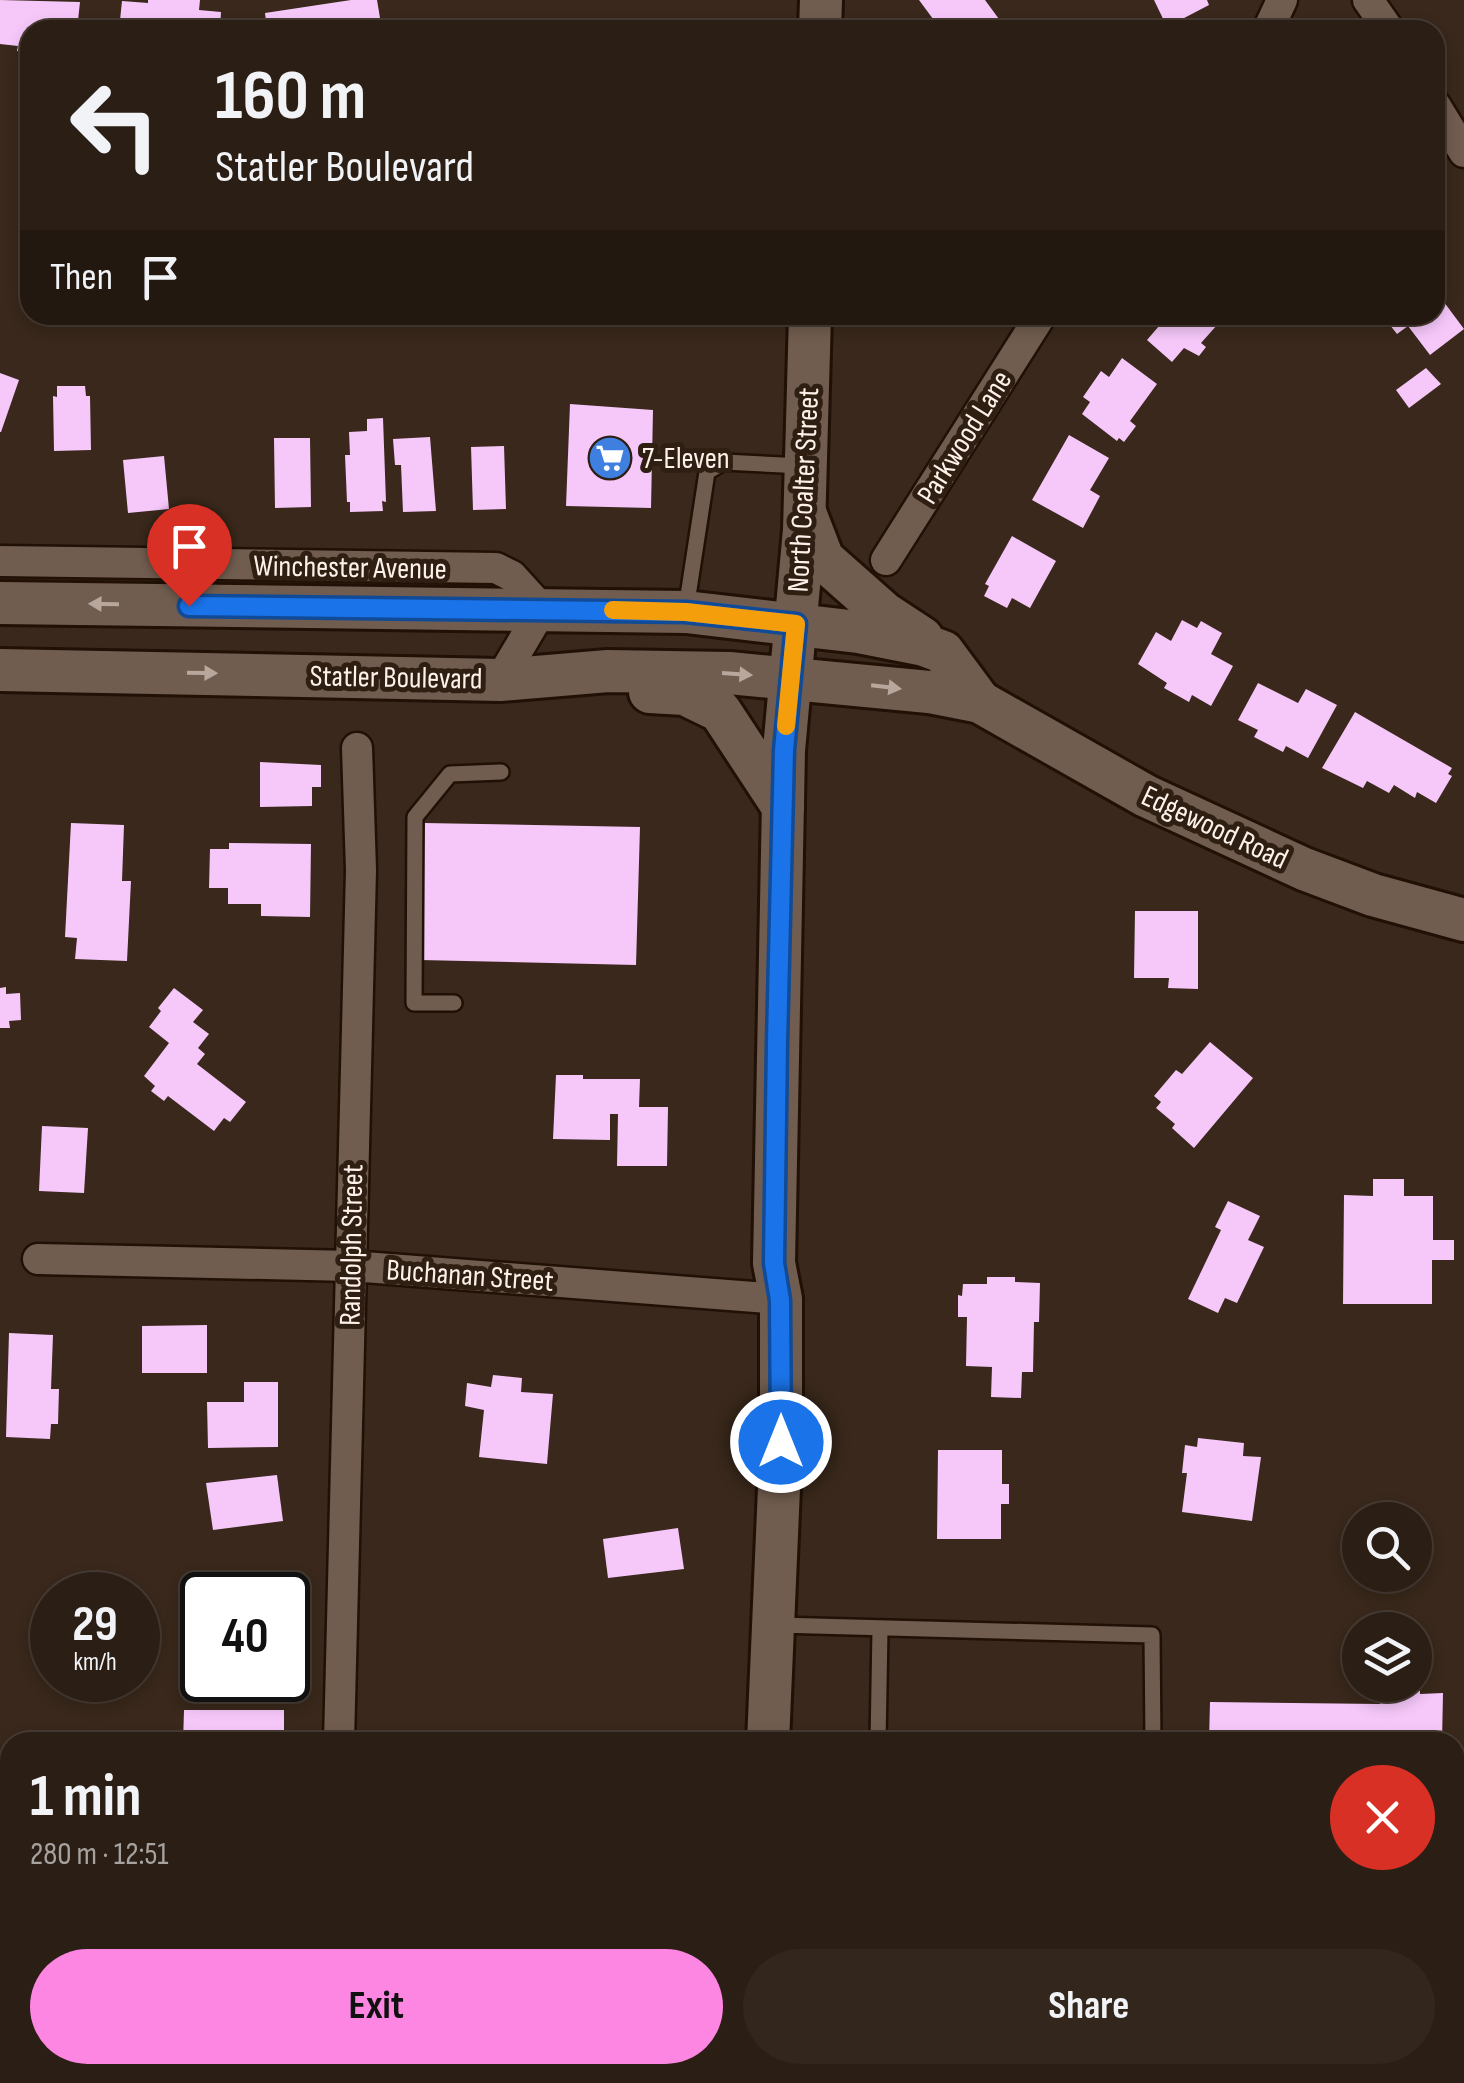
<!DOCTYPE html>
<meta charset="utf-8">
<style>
:root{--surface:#2b1e14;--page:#33271d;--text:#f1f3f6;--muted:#a6a2a0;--line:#473c34;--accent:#fd86e2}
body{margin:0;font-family:"Sofia Sans Condensed",sans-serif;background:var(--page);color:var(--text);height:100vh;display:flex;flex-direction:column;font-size:38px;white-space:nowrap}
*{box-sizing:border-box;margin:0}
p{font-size:32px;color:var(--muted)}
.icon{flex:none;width:55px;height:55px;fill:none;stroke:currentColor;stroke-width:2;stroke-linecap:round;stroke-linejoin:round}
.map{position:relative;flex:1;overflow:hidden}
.drawer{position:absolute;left:0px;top:1732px;width:1465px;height:352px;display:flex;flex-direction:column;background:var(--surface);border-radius:30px 30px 0 0;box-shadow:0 5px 15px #0003,0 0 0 2px var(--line)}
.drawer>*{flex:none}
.top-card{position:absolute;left:20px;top:20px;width:1425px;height:305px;border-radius:30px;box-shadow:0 5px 15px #0003,0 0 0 2px var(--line);background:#2b1e14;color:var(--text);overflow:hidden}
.fabs{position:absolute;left:1342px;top:1502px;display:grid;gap:20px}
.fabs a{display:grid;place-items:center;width:90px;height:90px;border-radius:50%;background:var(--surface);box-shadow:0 5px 15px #0003,0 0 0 2px var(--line);font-size:50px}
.speed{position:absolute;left:30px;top:1572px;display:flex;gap:20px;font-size:50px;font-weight:700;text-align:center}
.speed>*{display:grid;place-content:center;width:130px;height:130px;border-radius:50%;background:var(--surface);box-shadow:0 5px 15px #0003,0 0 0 2px var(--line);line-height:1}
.speed small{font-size:25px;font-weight:400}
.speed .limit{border:5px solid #111;border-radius:15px;background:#fff;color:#111}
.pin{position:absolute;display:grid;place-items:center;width:85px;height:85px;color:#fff;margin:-102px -42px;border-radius:50% 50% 50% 0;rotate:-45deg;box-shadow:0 0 10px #0007}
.pin .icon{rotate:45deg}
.me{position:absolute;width:110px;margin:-55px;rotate:0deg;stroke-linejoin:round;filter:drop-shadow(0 0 8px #0008)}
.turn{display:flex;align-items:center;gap:35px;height:210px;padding:0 30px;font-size:45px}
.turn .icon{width:130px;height:130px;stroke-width:2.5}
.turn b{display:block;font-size:70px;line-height:85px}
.then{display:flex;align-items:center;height:95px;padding:0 30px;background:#0003;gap:20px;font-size:38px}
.round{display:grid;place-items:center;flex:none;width:105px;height:105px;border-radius:52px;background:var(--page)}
.overview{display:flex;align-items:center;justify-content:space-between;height:170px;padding:0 30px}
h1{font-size:60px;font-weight:700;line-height:75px}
.cta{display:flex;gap:20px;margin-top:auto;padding:20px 30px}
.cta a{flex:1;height:115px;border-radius:60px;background:var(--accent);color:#111;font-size:40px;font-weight:700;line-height:115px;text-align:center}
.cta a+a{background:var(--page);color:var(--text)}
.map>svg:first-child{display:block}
.building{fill:#f6c8fa}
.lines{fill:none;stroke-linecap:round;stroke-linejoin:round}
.lane-casing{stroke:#201005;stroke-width:20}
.street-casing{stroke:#201005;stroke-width:35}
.secondary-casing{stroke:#201005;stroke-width:48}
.lane{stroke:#715d4f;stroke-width:15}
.street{stroke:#715d4f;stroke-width:30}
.secondary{stroke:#715d4f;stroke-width:42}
.oneway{fill:#b7a79c}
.route-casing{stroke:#114b97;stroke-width:25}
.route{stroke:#1a73e8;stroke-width:18}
.slow{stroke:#f59e0b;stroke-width:18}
.labels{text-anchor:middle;stroke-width:10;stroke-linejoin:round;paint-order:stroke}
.street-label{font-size:30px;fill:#fdf1e9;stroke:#2f1e12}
.poi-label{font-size:30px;fill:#fdf1e9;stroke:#2f1e12;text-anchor:start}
</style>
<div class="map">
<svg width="1464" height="2083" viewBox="0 0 1464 2083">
<rect width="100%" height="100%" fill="#39281b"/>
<g class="building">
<path d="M0,0L80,2L77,30H30V52L17,51L18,46L0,44Z"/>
<path d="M148,0H200L199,10L221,12L220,30H119L122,1L148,3Z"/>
<path d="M351,0H377L382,30H267L265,13Z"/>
<path d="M919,0H985L1007,30H927L936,23Z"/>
<path d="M1154,0H1207L1209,5L1167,27Z"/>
<path d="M1435,290L1464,329L1430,355L1408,326L1397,334L1382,315H1435Z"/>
<path d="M1162,315H1226L1201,343L1206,347L1199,356L1184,348L1172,362L1147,340L1159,326L1155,323Z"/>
<path d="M1122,358L1157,384L1130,421L1136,426L1124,442L1119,438L1117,441L1082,414L1090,402L1083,397L1101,371L1109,377Z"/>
<path d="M1426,368L1441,384L1409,408L1396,390Z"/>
<path d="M0,373L19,380L1,432H0Z"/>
<path d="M57,386H85L86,396H90L91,450L54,451L53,396L57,397Z"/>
<path d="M570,404L653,410L651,508L566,506Z"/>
<path d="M383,418L386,502L382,501L383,511L350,512V502H347L345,455H350L349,432L367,431V419Z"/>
<path d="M1069,435L1109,458L1090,490L1100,496L1083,528L1032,500Z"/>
<path d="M430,437L436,511L403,512L401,465H395L393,439Z"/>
<path d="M274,438H310L311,507L275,508Z"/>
<path d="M504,446L506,509L473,510L471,447Z"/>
<path d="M164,456L169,509L128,513L123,460Z"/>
<path d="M1012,536L1056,561L1030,608L1012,598L1007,608L984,596L989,586L985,584Z"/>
<path d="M1182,620L1197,628L1201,621L1222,633L1211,654L1233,666L1211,706L1192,695L1189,702L1164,688L1167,683L1138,664L1156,632L1171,641Z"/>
<path d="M1258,683L1298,703L1306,689L1337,705L1308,758L1286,746L1283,752L1254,737L1258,730L1238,720Z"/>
<path d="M1355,712L1452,768L1448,774L1452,776L1436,803L1417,792L1415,798L1394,785L1389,793L1367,781L1363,788L1322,768Z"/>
<path d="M260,762L321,765V787H312V806L260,807Z"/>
<path d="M71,823L124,825L122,881H131L127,961L75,959L77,938L65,937Z"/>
<path d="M424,823L640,827L636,965L420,960Z"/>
<path d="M229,843L311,844L310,917L261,916V904H228V888H209L210,849H229Z"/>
<path d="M1135,911H1198V989L1168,988L1169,978H1134Z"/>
<path d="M6,987V994L20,993L21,1020L9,1021L10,1028H0V988Z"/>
<path d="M174,988L203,1010L193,1022L209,1034L198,1048L205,1054L197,1064L246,1102L230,1122L224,1118L214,1131L168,1096L164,1101L151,1091L155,1086L144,1076L169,1043L149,1027L161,1011L158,1008Z"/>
<path d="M1210,1042L1253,1078L1194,1148L1172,1128L1175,1124L1156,1108L1161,1102L1154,1096L1176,1070L1182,1074Z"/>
<path d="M556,1075H583V1079H640L639,1107H668L667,1166H617L618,1114H610V1140L553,1139Z"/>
<path d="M42,1126L88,1128L84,1193L39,1191Z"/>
<path d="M1373,1179H1404V1196H1433V1240H1454V1260H1432V1304H1343L1344,1195L1373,1196Z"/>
<path d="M1228,1201L1260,1216L1248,1240L1264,1247L1237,1303L1225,1298L1218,1313L1188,1299L1221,1230L1215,1227Z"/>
<path d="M987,1277H1015V1282L1040,1283L1039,1322H1034L1033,1372H1022L1021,1398L991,1397L992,1367L966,1366L967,1317H958V1295L962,1296L963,1284H987Z"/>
<path d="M207,1325V1373H142V1326Z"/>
<path d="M9,1333L53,1335L51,1389H59L58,1424H51L50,1439L6,1437Z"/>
<path d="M493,1375L522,1378L521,1392L553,1394L547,1464L479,1457L484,1410L465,1406L467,1383L491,1387Z"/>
<path d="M244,1382H278V1447L208,1448L207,1402H244Z"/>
<path d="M1198,1438L1244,1443L1243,1456L1261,1457L1252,1521L1182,1512L1187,1473H1182L1185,1445L1197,1447Z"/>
<path d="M938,1450H1002V1484H1009V1504H1001V1539H937Z"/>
<path d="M277,1475L283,1521L213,1530L206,1483Z"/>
<path d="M678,1528L684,1569L608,1578L603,1539Z"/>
<path d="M265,1584V1595H216V1586Z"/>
<path d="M1415,1661H1420V1694L1443,1693L1442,1742H1209L1210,1702L1380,1704V1685H1415Z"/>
<path d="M184,1710H284V1742H183Z"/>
<rect x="1455" y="1763" width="9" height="110"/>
<path d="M2,1805H10V1875H1Z"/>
<rect x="1203" y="2075" width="236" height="8"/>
</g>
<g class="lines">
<g class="lane-casing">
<g id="lane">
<path d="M686,609L707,472L724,462L803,466"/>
<path d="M454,1003H414L415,817L450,774L501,772"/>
<path d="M777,1625L1152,1635L1153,1742"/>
<path d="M878,1742L880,1630"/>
<path d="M872,2083V2075"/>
<path d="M1143,2083V2075"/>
</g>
</g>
<g class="street-casing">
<g id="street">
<path d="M1368,0L1389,30"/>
<path d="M1268,30L1282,0"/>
<path d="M1435,105L1464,152"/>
<path d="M886,560L1041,315"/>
<path d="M0,561L496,568L512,576L542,609L500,680"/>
<path d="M38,1259L351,1266L781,1299"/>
<path d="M339,1742L361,870L357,748"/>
<path d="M331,2083V2075"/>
</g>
</g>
<g class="secondary-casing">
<g id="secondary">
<path d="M820,30L821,0"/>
<path d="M806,515L823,559L884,613L922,638"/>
<path d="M0,603L686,612L858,632L924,645L943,652L980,702"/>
<path d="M0,670L500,680L608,671L729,673L929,692L980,702L1146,796L1304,869L1373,895L1464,920"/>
<path d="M650,692L685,694L720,711L783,807"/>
<path d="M768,1742L781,1442V1299L774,1263L784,750L804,530L810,315"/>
<path d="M754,2083L755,2075"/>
</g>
</g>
<use href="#lane" class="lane"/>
<use href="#street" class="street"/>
<use href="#secondary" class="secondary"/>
</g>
<defs><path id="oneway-solid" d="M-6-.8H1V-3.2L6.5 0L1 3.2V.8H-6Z" transform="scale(2.5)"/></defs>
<g class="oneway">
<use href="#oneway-solid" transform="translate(104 604) rotate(-179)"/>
<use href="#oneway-solid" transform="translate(202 673) rotate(1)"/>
<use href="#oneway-solid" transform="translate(737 674) rotate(4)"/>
<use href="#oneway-solid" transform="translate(886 687) rotate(7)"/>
</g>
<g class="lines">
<g class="route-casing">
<path id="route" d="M189,606L686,612L796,624L784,750L777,1042L774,1263L780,1300L781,1442"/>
</g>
<use href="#route" class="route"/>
<path class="slow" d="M613,610L686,612L796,624L786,726"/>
</g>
<defs>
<g id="supermarket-disc" transform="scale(2.25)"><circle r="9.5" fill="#3f7fe0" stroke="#2f1e12"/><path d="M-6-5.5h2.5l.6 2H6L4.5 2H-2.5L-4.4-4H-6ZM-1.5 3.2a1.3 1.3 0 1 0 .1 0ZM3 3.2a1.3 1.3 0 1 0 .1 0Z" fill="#fff"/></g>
</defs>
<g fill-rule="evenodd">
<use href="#supermarket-disc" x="610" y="458"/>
</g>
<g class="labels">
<g class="street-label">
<text transform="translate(964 437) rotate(-58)" y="10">Parkwood Lane</text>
<text transform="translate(803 490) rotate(-87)" y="10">North Coalter Street</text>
<text transform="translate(350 567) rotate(1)" y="10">Winchester Avenue</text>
<text transform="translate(396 677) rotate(1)" y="10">Statler Boulevard</text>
<text transform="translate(1215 827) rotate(25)" y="10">Edgewood Road</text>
<text transform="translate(351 1245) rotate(-89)" y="10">Randolph Street</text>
<text transform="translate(470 1275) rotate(4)" y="10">Buchanan Street</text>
</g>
<g class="poi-label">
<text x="642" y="468">7-Eleven</text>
</g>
</g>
</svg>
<div class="fabs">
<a><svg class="icon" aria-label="search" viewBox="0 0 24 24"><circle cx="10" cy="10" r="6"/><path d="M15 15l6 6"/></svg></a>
<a><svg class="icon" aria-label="layers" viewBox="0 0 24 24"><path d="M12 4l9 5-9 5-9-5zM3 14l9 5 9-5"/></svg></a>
</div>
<div class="speed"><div>29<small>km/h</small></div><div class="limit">40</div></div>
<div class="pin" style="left:189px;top:606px;background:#d93025"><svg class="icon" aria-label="arrive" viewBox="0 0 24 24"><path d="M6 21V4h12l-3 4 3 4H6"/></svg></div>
<svg class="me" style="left:781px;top:1442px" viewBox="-20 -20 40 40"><circle r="17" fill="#1a73e8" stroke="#fff" stroke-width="3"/><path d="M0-11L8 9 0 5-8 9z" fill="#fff"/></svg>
<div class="top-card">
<div class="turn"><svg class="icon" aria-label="left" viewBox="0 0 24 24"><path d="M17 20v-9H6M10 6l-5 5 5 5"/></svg><div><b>160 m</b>Statler Boulevard</div></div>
<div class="then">Then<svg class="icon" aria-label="arrive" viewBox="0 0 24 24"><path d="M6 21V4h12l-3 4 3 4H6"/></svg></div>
</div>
<section class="drawer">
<div class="overview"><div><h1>1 min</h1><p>280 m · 12:51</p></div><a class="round" style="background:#d93025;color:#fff"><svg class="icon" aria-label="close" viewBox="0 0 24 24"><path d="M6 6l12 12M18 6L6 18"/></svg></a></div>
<div class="cta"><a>Exit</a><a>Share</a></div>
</section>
</div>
